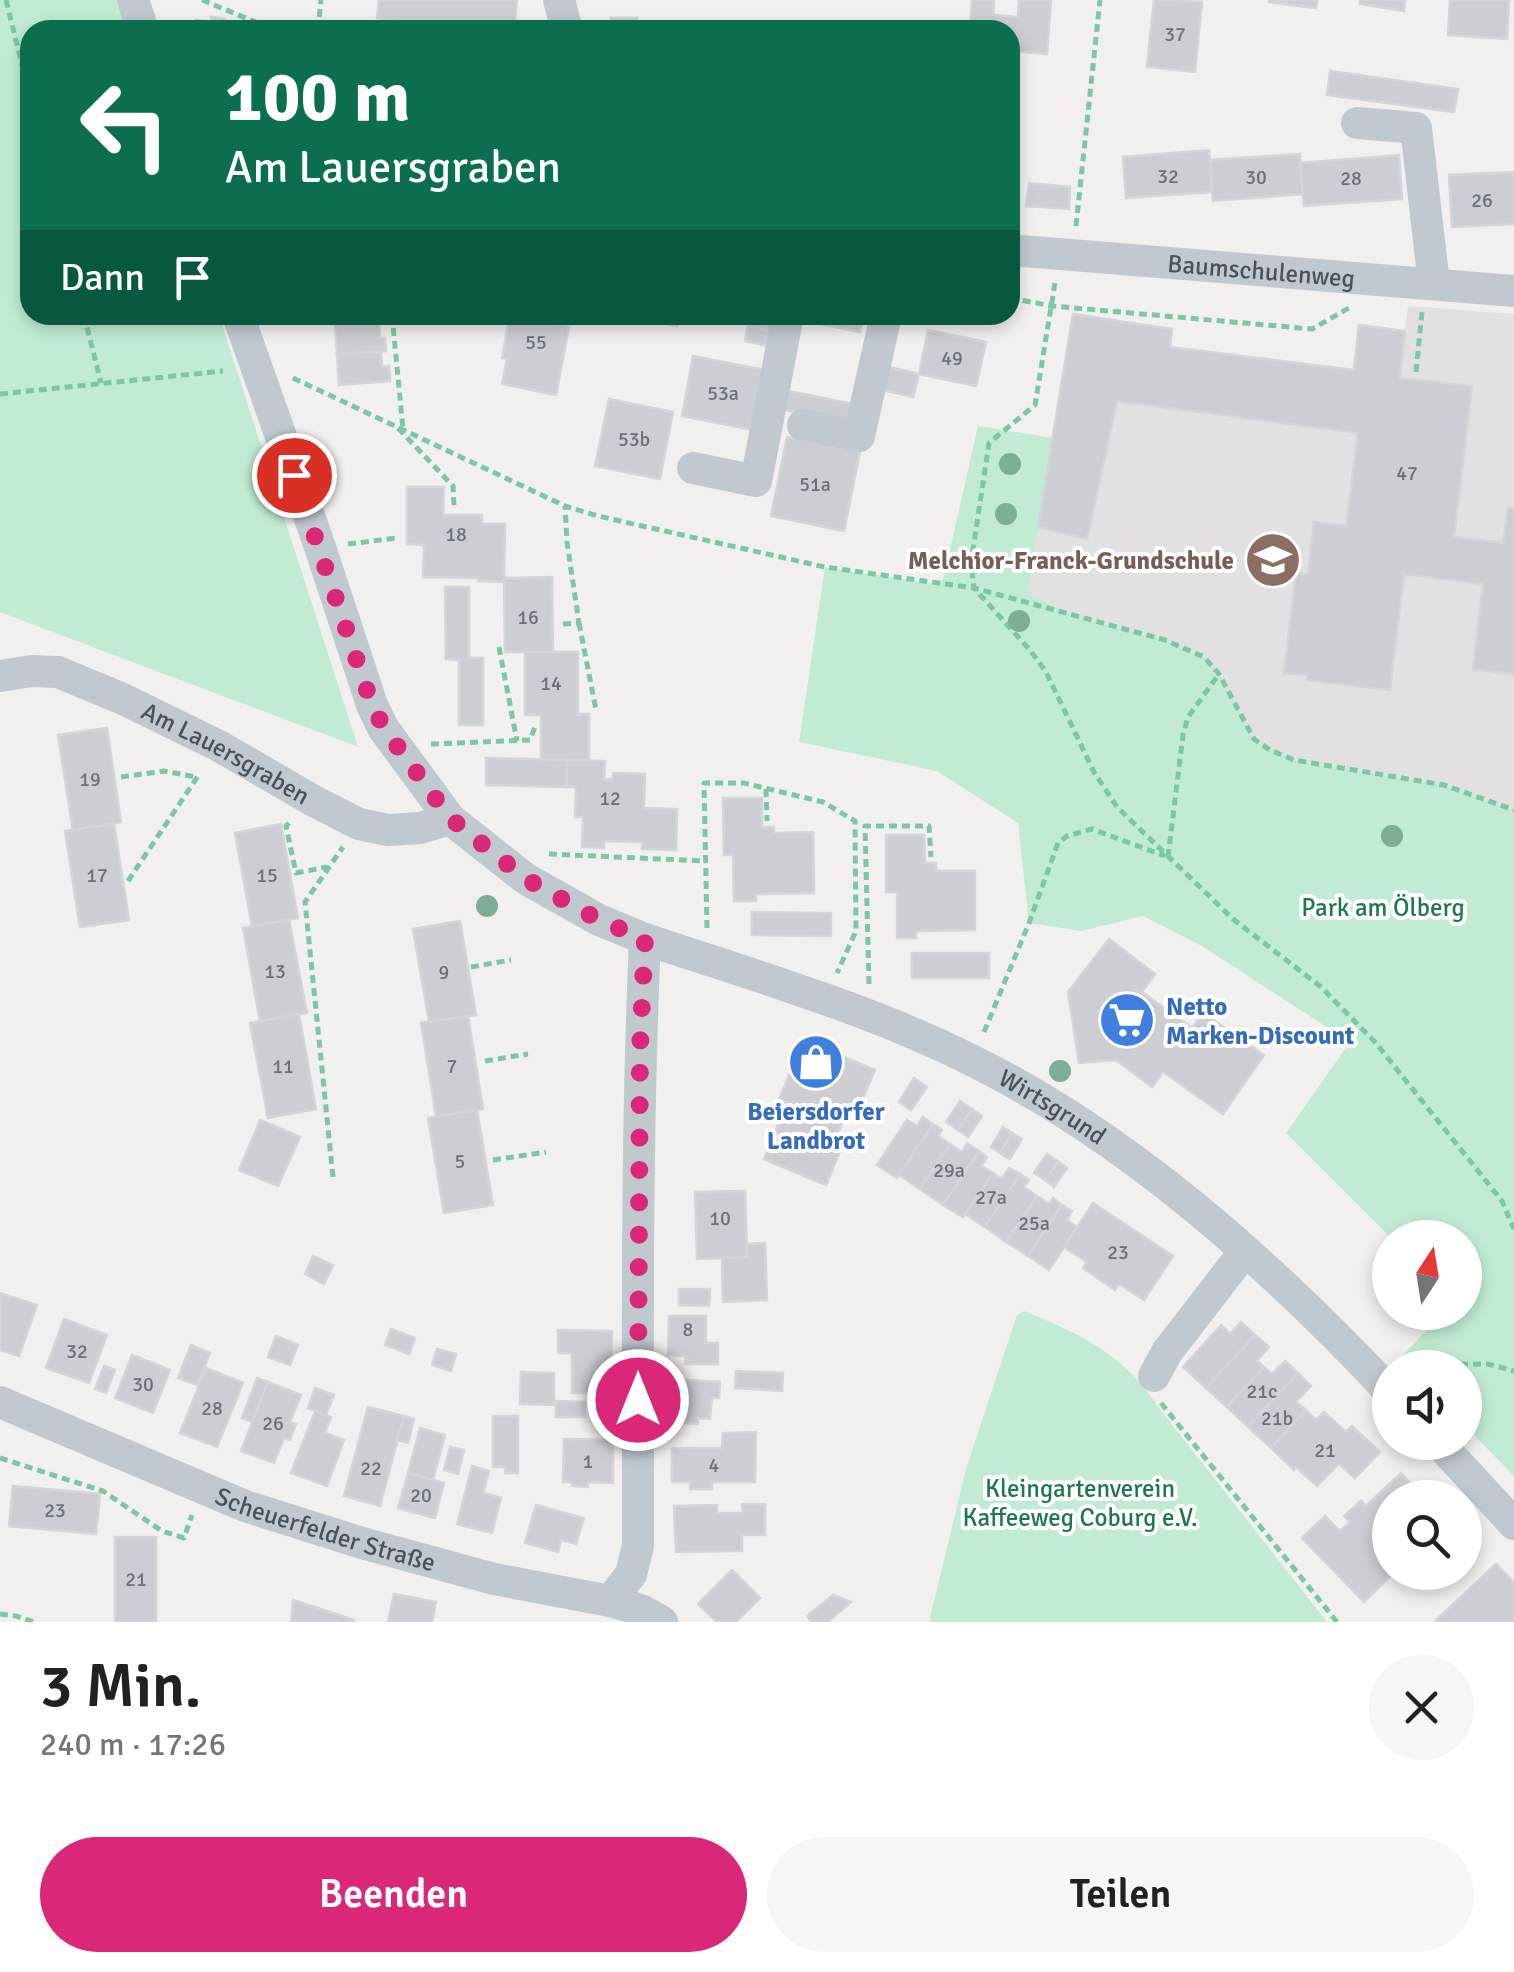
<!DOCTYPE html>
<html lang="de">
<meta charset="utf-8">
<style>
:root{--surface:#fff;--page:#f6f6f6;--text:#202124;--muted:#757577;--accent:#db2777}
body{margin:0;font-family:Signika,sans-serif;background:var(--page);color:var(--text);height:100vh;display:flex;flex-direction:column;font-size:38px;white-space:nowrap}
*{box-sizing:border-box;margin:0}
p{font-size:32px;color:var(--muted)}
.icon{flex:none;width:55px;height:55px;fill:none;stroke:currentColor;stroke-width:2;stroke-linecap:round;stroke-linejoin:round}
.map{position:relative;height:1622px;overflow:hidden}
.details{display:flex;flex-direction:column;background:var(--surface);flex:1}
.details>*{flex:none}
.top-card{position:absolute;left:20px;top:20px;width:1000px;height:305px;border-radius:30px;box-shadow:0 5px 15px #0003;background:#0b6e4f;color:#fff;overflow:hidden}
.needle{width:65px;rotate:12deg}
.buttons{position:absolute;left:1372px;top:1220px;display:grid;gap:20px}
.buttons a{display:grid;place-items:center;width:110px;height:110px;border-radius:50%;background:var(--surface);box-shadow:0 5px 15px #0003;font-size:50px}
.pin{position:absolute;display:grid;place-items:center;width:85px;height:85px;color:#fff;margin:-42px;border:5px solid #fff;border-radius:50%;box-shadow:0 2px 10px #0007}
.me{position:absolute;width:110px;margin:-55px;rotate:0deg;stroke-linejoin:round;filter:drop-shadow(0 0 8px #0008)}
.turn{display:flex;align-items:center;gap:35px;height:210px;padding:0 40px;font-size:45px}
.turn .icon{width:130px;height:130px;stroke-width:2.5}
.turn b{display:block;font-size:70px;line-height:85px}
.then{display:flex;align-items:center;height:95px;padding:0 40px;background:#0003;gap:20px;font-size:38px}
.round{display:grid;place-items:center;flex:none;width:105px;height:105px;border-radius:52px;background:var(--page)}
.overview{display:flex;align-items:center;justify-content:space-between;height:170px;padding:0 40px}
h1{font-size:60px;font-weight:600;line-height:75px}
.action{display:flex;gap:20px;margin-top:auto;padding:20px 40px}
.action a{flex:1;height:115px;border-radius:60px;background:var(--accent);color:#fff;font-size:40px;font-weight:600;line-height:115px;text-align:center}
.action a+a{background:var(--page);color:var(--text)}
.map>svg:first-child{display:block}
.education{fill:#e3e0e1}
.green{fill:#c1ecd3}
.building{fill:#ccced4;stroke:#d4d5da;stroke-width:2.5}
.lines{fill:none;stroke-linecap:round;stroke-linejoin:round}
.path{stroke:#7bc8a4;stroke-width:5;stroke-dasharray:8 5;stroke-linecap:butt}
.minor{stroke:#c1c9d0;stroke-width:32}
.tree{fill:#7dae96}
.route{stroke:#db2777;stroke-width:18;stroke-dasharray:0 32.4}
.labels{text-anchor:middle;stroke-width:8;stroke-linejoin:round;paint-order:stroke}
.number-label{font-size:20px;fill:#69717a}
.street-label{font-size:25px;fill:#48525c;stroke:#fff}
.education-label{font-size:25px;font-weight:bold;fill:#785e54;stroke:#fff;text-anchor:end}
.park-label{font-size:25px;fill:#1d794d;stroke:#fff}
.shop-label{font-size:25px;font-weight:bold;fill:#366cbe;stroke:#fff;text-anchor:start}
</style>
<div class="map">
<svg width="1514" height="1622" viewBox="0 0 1514 1622">
<rect width="100%" height="100%" fill="#f2efef"/>
<path class="education" d="M1408,306L1514,314V810L1444,785L1294,760L1270,750L1254,739L1219,674L1165,640L1080,618L1028,593L1073,314L1172,329L1171,348L1353,370L1359,325L1405,331Z"/>
<g class="green">
<path d="M0,0H117L127,30H30V315H219L358,747L0,612Z"/>
<path d="M978,426L1053,438L1028,593L1080,618L1165,640L1204,657L1219,674L1254,739L1270,750L1294,760L1444,785L1514,810V1476L1465,1426V1368L1408,1367L1400,1359L1442,1313L1465,1312V1238L1390,1237L1286,1133L1350,1042L1200,945L1143,916L1081,931L1029,923L1018,823L937,771L799,742L825,567L935,584L943,580Z"/>
<path d="M1024,1311C1081,1334 1125,1355 1159,1408L1327,1622H929L966,1469L1017,1315Z"/>
</g>
<g class="building">
<path d="M379,0H517L514,30H400L401,21L377,18Z"/>
<path d="M972,0H994L993,15L1018,17L1019,0H1051L1047,54L1010,51V30H970Z"/>
<path d="M1154,0L1202,2L1195,72L1147,67Z"/>
<path d="M1269,0H1317L1316,8L1269,2Z"/>
<path d="M1360,0H1405L1404,11L1360,4Z"/>
<path d="M1450,0H1509L1507,39L1448,35Z"/>
<path d="M211,17L225,19L224,30H194L196,20L211,22Z"/>
<rect x="611" y="18" width="26" height="12"/>
<path d="M1330,71L1458,89L1454,112L1327,95Z"/>
<path d="M1209,150L1212,192L1126,198L1123,157Z"/>
<path d="M1300,154L1303,194L1213,201L1210,160Z"/>
<path d="M1399,155L1402,199L1304,206L1300,163Z"/>
<path d="M1514,172V224L1452,227L1449,175Z"/>
<path d="M1029,183L1070,187L1069,209L1026,206Z"/>
<path d="M1073,314L1172,329L1170,347L1354,370L1359,325L1405,331L1400,378L1472,386L1454,537L1503,543L1508,508L1514,509V674L1473,669L1483,584L1404,574L1390,690L1307,680L1308,675L1284,673L1296,573L1308,574L1314,522L1346,526L1358,433L1117,401L1087,539L1038,527Z"/>
<path d="M335,315H385V321L335,324Z"/>
<path d="M510,315L569,327L556,395L502,384L507,359L502,358Z"/>
<path d="M623,315H679L677,326Z"/>
<path d="M750,315L778,318L775,332L748,326Z"/>
<path d="M818,315H864L860,332L816,323Z"/>
<path d="M379,321L380,338H385L386,351L337,354L335,324Z"/>
<path d="M748,326L775,332L772,347L745,341Z"/>
<path d="M928,330L986,342L976,386L919,374Z"/>
<path d="M381,352L382,367L389,366L390,381L339,385L337,354Z"/>
<path d="M693,356L765,370L753,430L682,416Z"/>
<path d="M889,367L919,374L913,397L883,390Z"/>
<path d="M789,391L853,404L849,423L785,410Z"/>
<path d="M609,399L673,412L660,479L595,466Z"/>
<path d="M787,437L860,452L844,531L771,516Z"/>
<path d="M407,487H444L443,515H482V524H505L504,582L478,581V578L423,577L424,545L407,544Z"/>
<path d="M552,577L553,652H505L504,578Z"/>
<path d="M445,587H469V658H483V725H459V660L446,659Z"/>
<path d="M525,652H578V714H589V760H541V715H525Z"/>
<path d="M107,728L121,822L73,830L58,735Z"/>
<path d="M486,758L567,760V787L486,785Z"/>
<path d="M567,760L605,761L604,779H613V773L645,774L644,808L677,809L676,850L642,849V842L604,841V848L582,847L583,817H575L576,787H567Z"/>
<path d="M723,798H762V827H774V833L813,832L814,893L756,894V901H734L733,855H724Z"/>
<path d="M114,824L129,920L80,927L65,831Z"/>
<path d="M281,824L298,918L252,926L235,833Z"/>
<path d="M886,835H924L925,863H936V871H975V930L916,931V938H897V892H886Z"/>
<path d="M752,912L831,913V936L752,935Z"/>
<path d="M289,920L307,1013L260,1021L243,928Z"/>
<path d="M460,921L476,1015L429,1022L413,929Z"/>
<path d="M1109,939L1155,974L1142,992L1192,1028L1203,1013L1264,1055L1223,1114L1163,1072L1152,1087L1116,1060L1079,1063L1068,992Z"/>
<rect x="912" y="953" width="77" height="25"/>
<path d="M299,1014L316,1109L268,1118L250,1023Z"/>
<path d="M468,1016L483,1109L436,1116L421,1023Z"/>
<path d="M813,1044L875,1070L857,1112L848,1108L836,1139L844,1142L826,1185L764,1159L779,1123L771,1119L790,1073L799,1077Z"/>
<path d="M914,1078L927,1087L911,1110L899,1102Z"/>
<path d="M960,1101L972,1109L958,1130L946,1122Z"/>
<path d="M972,1109L982,1116L968,1137L958,1130Z"/>
<path d="M477,1110L493,1205L444,1213L428,1118Z"/>
<path d="M923,1117L933,1124L897,1178L877,1165L907,1120L917,1126Z"/>
<path d="M260,1120L300,1137L278,1186L239,1170Z"/>
<path d="M933,1124L942,1130L938,1136L950,1144L920,1189L899,1175Z"/>
<path d="M1003,1127L1012,1133L1000,1153L991,1147Z"/>
<path d="M1012,1133L1022,1139L1010,1159L1000,1153Z"/>
<path d="M967,1143L979,1151L943,1205L920,1189L950,1144L962,1152Z"/>
<path d="M979,1151L987,1157L981,1166L993,1173L963,1217L943,1205Z"/>
<path d="M1047,1154L1058,1161L1045,1180L1034,1173Z"/>
<path d="M1058,1161L1067,1168L1054,1187L1045,1180Z"/>
<path d="M1009,1168L1020,1174L985,1227L965,1214L993,1173L1002,1179Z"/>
<path d="M1020,1174L1029,1180L1024,1187L1037,1196L1006,1242L985,1227Z"/>
<path d="M745,1191L747,1257L697,1259L695,1192Z"/>
<path d="M1037,1196L1049,1204L1053,1198L1062,1205L1028,1256L1006,1242Z"/>
<path d="M1093,1203L1173,1256L1144,1300L1119,1284L1115,1290L1083,1268L1087,1262L1064,1247Z"/>
<path d="M1062,1205L1072,1211L1067,1220L1077,1227L1049,1270L1028,1256Z"/>
<path d="M765,1243L767,1300L723,1302L722,1258L747,1257L746,1244Z"/>
<path d="M313,1256L333,1265L324,1284L305,1274Z"/>
<path d="M679,1289H710L709,1306L679,1305Z"/>
<path d="M0,1293L37,1305L19,1356L0,1350Z"/>
<path d="M669,1316H706V1343H718V1364H685L686,1356L668,1355Z"/>
<path d="M64,1319L107,1335L89,1383L46,1368Z"/>
<path d="M1241,1322L1255,1335L1206,1388L1183,1367L1221,1325L1230,1334Z"/>
<path d="M391,1329L415,1338L409,1354L385,1345Z"/>
<path d="M558,1330L612,1331L611,1382H601V1393H572V1353H558Z"/>
<path d="M1255,1335L1269,1347L1257,1361L1264,1367L1227,1407L1206,1388Z"/>
<path d="M276,1336L298,1345L290,1365L268,1357Z"/>
<path d="M191,1345L210,1353L197,1385L178,1378Z"/>
<path d="M437,1349L456,1354L451,1371L432,1365Z"/>
<path d="M132,1355L170,1370L153,1413L115,1398Z"/>
<path d="M1285,1361L1298,1373L1248,1427L1227,1407L1264,1367L1272,1374Z"/>
<path d="M104,1366L115,1370L106,1393L95,1389Z"/>
<path d="M206,1368L243,1383L217,1447L180,1433Z"/>
<path d="M736,1371L783,1373L782,1391L735,1388Z"/>
<path d="M521,1372L554,1373V1405L520,1404Z"/>
<path d="M1298,1373L1311,1386L1296,1402L1306,1410L1271,1448L1248,1427Z"/>
<path d="M257,1378L268,1382L252,1422L242,1418Z"/>
<path d="M673,1379L720,1382L719,1398H712L710,1419L698,1418V1424L683,1423L684,1417L671,1416Z"/>
<path d="M268,1382L301,1395L290,1422L296,1424L290,1440L284,1438L274,1463L241,1451Z"/>
<path d="M315,1388L334,1395L326,1415L308,1408Z"/>
<path d="M556,1401L585,1402V1417H556Z"/>
<path d="M368,1407L404,1416L380,1506L344,1496Z"/>
<path d="M1306,1410L1316,1420L1324,1412L1346,1432L1352,1426L1380,1452L1355,1478L1339,1464L1317,1486L1296,1467L1294,1470L1271,1448Z"/>
<path d="M315,1411L331,1417L325,1433L344,1440L327,1486L291,1473Z"/>
<path d="M404,1416L414,1419L408,1443L397,1440Z"/>
<path d="M493,1416H518V1473H505V1467H493Z"/>
<path d="M420,1428L445,1435L433,1480L408,1473Z"/>
<path d="M756,1432L755,1482H712V1489H690V1482H672V1448H722L723,1433Z"/>
<path d="M564,1439L613,1440V1483L588,1482V1487L572,1486V1482H563Z"/>
<path d="M450,1447L464,1450L458,1474L444,1470Z"/>
<path d="M472,1466L489,1471L483,1493L501,1498L492,1533L457,1524Z"/>
<path d="M408,1473L444,1483L435,1518L398,1508Z"/>
<path d="M1401,1473L1424,1498H1390V1572H1395L1364,1602L1302,1538L1325,1516L1340,1531L1350,1522L1344,1516L1361,1501L1366,1506Z"/>
<path d="M13,1486L100,1494L96,1534L9,1526Z"/>
<path d="M742,1504H765V1535H742V1551L676,1552L674,1506L717,1505V1513H743Z"/>
<path d="M536,1505L584,1518L576,1544L561,1540L558,1552L525,1543Z"/>
<rect x="115" y="1537" width="41" height="85"/>
<path d="M1496,1564L1514,1582V1622H1438L1436,1620Z"/>
<path d="M732,1570L760,1598L736,1622H717L698,1604Z"/>
<path d="M394,1594L436,1602L432,1622H388Z"/>
<path d="M833,1595L851,1602L828,1622H812L807,1616Z"/>
<path d="M293,1600L354,1620V1622H291Z"/>
</g>
<g class="lines">
<g class="path">
<path d="M6,0L30,97"/>
<path d="M202,0L275,30"/>
<path d="M318,30L321,0"/>
<path d="M1076,226L1100,0"/>
<path d="M1055,283L1035,405L989,443L971,563L974,588L1030,650L1046,672L1094,772L1117,807L1233,919L1321,987L1375,1042L1502,1201L1514,1229"/>
<path d="M1010,298L1052,306L1312,329L1349,308"/>
<path d="M84,315L101,383"/>
<path d="M392,315L403,429"/>
<path d="M1416,372L1422,312"/>
<path d="M293,378L565,506L598,516L825,567L974,588L1165,640L1204,657L1219,674L1254,739L1270,750L1294,760L1444,785L1514,810"/>
<path d="M0,394L223,371"/>
<path d="M398,428L453,486L454,506"/>
<path d="M348,544L397,538"/>
<path d="M579,623L596,710"/>
<path d="M563,624L579,623L567,542L565,506"/>
<path d="M499,647L517,741"/>
<path d="M431,744L530,740L535,727"/>
<path d="M121,777L164,771L196,777"/>
<path d="M766,789L767,821"/>
<path d="M289,823L286,826L296,873L327,867"/>
<path d="M549,854L706,861"/>
<path d="M1168,857L1183,735L1188,717L1219,674"/>
<path d="M128,881L200,773"/>
<path d="M707,928L704,783H744L823,802L855,821L856,931L837,973"/>
<path d="M471,967L511,960"/>
<path d="M869,984L865,826H929L931,857"/>
<path d="M984,1032L1029,923L1058,843L1067,836L1092,829L1165,856"/>
<path d="M485,1061L528,1054"/>
<path d="M493,1160L546,1152"/>
<path d="M333,1177L305,902L343,847"/>
<path d="M1408,1365L1488,1364L1514,1371"/>
<path d="M1161,1403L1337,1622"/>
<path d="M0,1458L103,1491L162,1531L184,1538L192,1515"/>
<path d="M0,1614L16,1616L34,1622"/>
</g>
<g class="minor">
<path d="M133,0L143,30"/>
<path d="M559,0L567,30"/>
<path d="M1357,123L1416,128L1434,284"/>
<path id="s1" d="M1010,250L1514,291"/>
<path d="M238,315L320,547L372,705L383,728L450,819L526,879L599,920L645,939C636,1141 638,1344 638,1546L631,1574L610,1601"/>
<path d="M803,425L859,436L886,315"/>
<path d="M693,468L756,481L788,315"/>
<path id="s2" d="M0,676L31,671L58,672L123,699L219,746L312,800L359,824L388,830L420,828L450,819"/>
<path id="s3" d="M645,939C755,976 867,1008 971,1060C1128,1137 1271,1265 1390,1392"/>
<path d="M1154,1376L1167,1352L1245,1251"/>
<path id="s4" d="M0,1402L245,1506L362,1543L494,1579L610,1601L641,1610L662,1622"/>
<path d="M1438,1442L1514,1524"/>
</g>
</g>
<g class="tree">
<circle cx="1010" cy="464" r="11"/>
<circle cx="1006" cy="514" r="11"/>
<circle cx="1019" cy="621" r="11"/>
<circle cx="1392" cy="836" r="11"/>
<circle cx="487" cy="906" r="11"/>
<circle cx="1060" cy="1071" r="11"/>
</g>
<g class="lines">
<path class="route" d="M294,475L372,705L384,728L450,818L526,879L599,920L645,939L640,1048L638,1400"/>
</g>
<defs>
<g id="school-disc" transform="scale(2.875)"><circle r="9.5" fill="#8d6e63" stroke="#fff"/><path d="M0-5L7-2L0 1L-7-2ZM-4 1L0 2.5L4 1V4Q0 6-4 4Z" fill="#fff"/></g>
<g id="supermarket-disc" transform="scale(2.875)"><circle r="9.5" fill="#3f7fe0" stroke="#fff"/><path d="M-6-5.5h2.5l.6 2H6L4.5 2H-2.5L-4.4-4H-6ZM-1.5 3.2a1.3 1.3 0 1 0 .1 0ZM3 3.2a1.3 1.3 0 1 0 .1 0Z" fill="#fff"/></g>
<g id="shop-disc" transform="scale(2.875)"><circle r="9.5" fill="#3f7fe0" stroke="#fff"/><path d="M-5-2.5h2.3a2.7 3.5 0 0 1 5.4 0H5L5.5 6h-11ZM-1.5-2.5h3a1.5 2.3 0 0 0-3 0Z" fill="#fff"/></g>
</defs>
<g fill-rule="evenodd">
<use href="#school-disc" x="1273" y="560"/>
<use href="#supermarket-disc" x="1127" y="1020"/>
<use href="#shop-disc" x="816" y="1062"/>
</g>
<g class="labels">
<g class="number-label">
<text x="1175" y="41">37</text>
<text x="1168" y="183">32</text>
<text x="1256" y="184">30</text>
<text x="1351" y="185">28</text>
<text x="1482" y="207">26</text>
<text x="536" y="349">55</text>
<text x="952" y="365">49</text>
<text x="723" y="400">53a</text>
<text x="634" y="446">53b</text>
<text x="1407" y="480">47</text>
<text x="815" y="491">51a</text>
<text x="456" y="541">18</text>
<text x="528" y="624">16</text>
<text x="551" y="690">14</text>
<text x="90" y="786">19</text>
<text x="610" y="805">12</text>
<text x="97" y="882">17</text>
<text x="267" y="882">15</text>
<text x="275" y="978">13</text>
<text x="444" y="979">9</text>
<text x="283" y="1073">11</text>
<text x="452" y="1073">7</text>
<text x="460" y="1168">5</text>
<text x="949" y="1177">29a</text>
<text x="991" y="1204">27a</text>
<text x="720" y="1225">10</text>
<text x="1034" y="1230">25a</text>
<text x="1118" y="1259">23</text>
<text x="688" y="1336">8</text>
<text x="77" y="1358">32</text>
<text x="143" y="1391">30</text>
<text x="1262" y="1398">21c</text>
<text x="212" y="1415">28</text>
<text x="1277" y="1425">21b</text>
<text x="273" y="1430">26</text>
<text x="1325" y="1457">21</text>
<text x="588" y="1468">1</text>
<text x="714" y="1472">4</text>
<text x="371" y="1475">22</text>
<text x="421" y="1502">20</text>
<text x="55" y="1517">23</text>
<text x="136" y="1586">21</text>
</g>
<g class="street-label">
<text dy="9" stroke="none"><textPath href="#s1" startOffset="252">Baumschulenweg</textPath></text>
<text dy="9" stroke="none"><textPath href="#s2" startOffset="245">Am Lauersgraben</textPath></text>
<text dy="9" stroke="none"><textPath href="#s3" startOffset="442">Wirtsgrund</textPath></text>
<text dy="9" stroke="none"><textPath href="#s4" startOffset="350">Scheuerfelder Straße</textPath></text>
</g>
<g class="education-label">
<text x="1234" y="569">Melchior-Franck-Grundschule</text>
</g>
<g class="park-label">
<text x="1383" y="916">Park am Ölberg</text>
<text x="1080" y="1497">Kleingartenverein<tspan x="1080" dy="29">Kaffeeweg Coburg e.V.</tspan></text>
</g>
<g class="shop-label">
<text x="1166" y="1015">Netto<tspan x="1166" dy="29">Marken-Discount</tspan></text>
<text x="816" y="1120" text-anchor="middle">Beiersdorfer<tspan x="816" dy="29">Landbrot</tspan></text>
</g>
</g>
</svg>
<div class="buttons">
<a><svg class="needle" viewBox="-14 -14 28 28"><path d="M0-13l5 13h-10z" fill="#e53935"/><path d="M0 13l5-13h-10z" fill="#757577"/></svg></a>
<a><svg class="icon" aria-label="sound" viewBox="0 0 24 24"><path d="M4 9h4l5-4v14l-5-4H4zM17 9q2 3 0 6"/></svg></a>
<a><svg class="icon" aria-label="search" viewBox="0 0 24 24"><circle cx="10" cy="10" r="6"/><path d="M15 15l6 6"/></svg></a>
</div>
<div class="pin" style="left:294px;top:475px;background:#d93025"><svg class="icon" aria-label="arrive" viewBox="0 0 24 24"><path d="M6 21V4h12l-3 4 3 4H6"/></svg></div>
<svg class="me" style="left:638px;top:1400px" viewBox="-20 -20 40 40"><circle r="17" fill="#db2777" stroke="#fff" stroke-width="3"/><path d="M0-11L8 9 0 5-8 9z" fill="#fff"/></svg>
<div class="top-card">
<div class="turn"><svg class="icon" aria-label="left" viewBox="0 0 24 24"><path d="M17 20v-9H6M10 6l-5 5 5 5"/></svg><div><b>100 m</b>Am Lauersgraben</div></div>
<div class="then">Dann<svg class="icon" aria-label="arrive" viewBox="0 0 24 24"><path d="M6 21V4h12l-3 4 3 4H6"/></svg></div>
</div>
</div>
<section class="details">
<div class="overview"><div><h1>3 Min.</h1><p>240 m · 17:26</p></div><a class="round"><svg class="icon" aria-label="close" viewBox="0 0 24 24"><path d="M6 6l12 12M18 6L6 18"/></svg></a></div>
<div class="action"><a>Beenden</a><a>Teilen</a></div>
</section>
